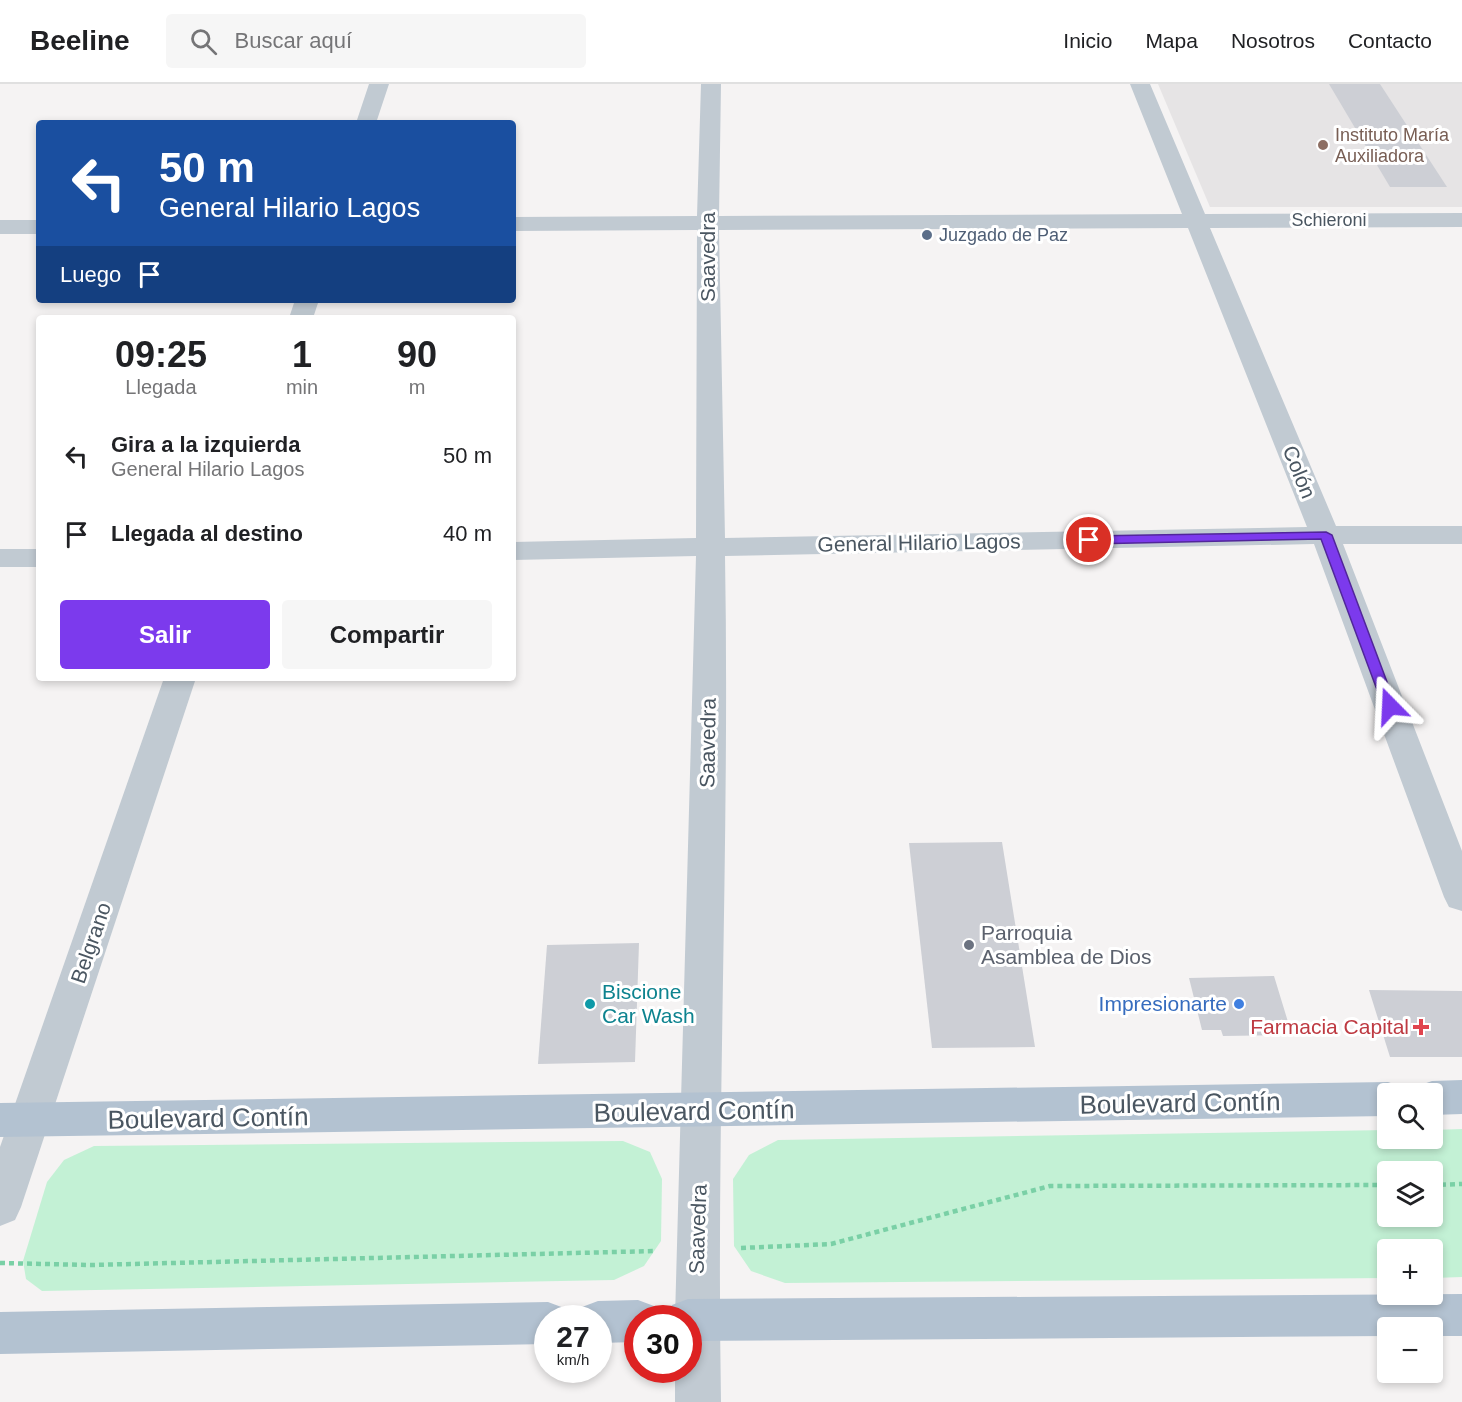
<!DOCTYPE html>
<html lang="es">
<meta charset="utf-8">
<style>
:root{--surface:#fff;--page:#f6f6f6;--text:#202124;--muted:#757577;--line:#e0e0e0;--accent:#7c3aed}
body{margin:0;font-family:Helvetica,sans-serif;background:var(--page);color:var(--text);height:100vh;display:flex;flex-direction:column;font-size:22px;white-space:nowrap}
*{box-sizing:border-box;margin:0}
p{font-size:20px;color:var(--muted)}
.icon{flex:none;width:33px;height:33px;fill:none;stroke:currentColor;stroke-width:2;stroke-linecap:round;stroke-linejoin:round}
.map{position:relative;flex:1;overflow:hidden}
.drawer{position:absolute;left:36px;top:231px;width:480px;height:366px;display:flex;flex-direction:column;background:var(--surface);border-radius:6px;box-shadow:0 3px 9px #0003}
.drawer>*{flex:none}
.top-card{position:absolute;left:36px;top:36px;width:480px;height:183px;border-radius:6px;box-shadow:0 3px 9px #0003;background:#1a4fa0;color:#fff;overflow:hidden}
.tools{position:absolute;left:1377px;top:999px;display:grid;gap:12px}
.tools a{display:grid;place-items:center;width:66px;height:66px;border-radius:6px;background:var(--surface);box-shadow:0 3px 9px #0003;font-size:30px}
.speed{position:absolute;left:534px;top:1221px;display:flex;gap:12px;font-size:30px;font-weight:700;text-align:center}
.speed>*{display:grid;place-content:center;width:78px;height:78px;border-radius:50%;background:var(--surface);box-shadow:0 3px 9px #0003;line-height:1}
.speed small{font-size:15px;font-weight:400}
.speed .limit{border:9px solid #d22;background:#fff;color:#111}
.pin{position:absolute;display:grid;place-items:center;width:51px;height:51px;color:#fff;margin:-26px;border:3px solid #fff;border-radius:50%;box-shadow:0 2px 6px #0007}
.me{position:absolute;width:66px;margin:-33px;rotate:339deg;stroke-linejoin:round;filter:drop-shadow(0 0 4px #0008)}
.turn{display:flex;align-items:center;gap:21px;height:126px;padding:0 24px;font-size:27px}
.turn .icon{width:78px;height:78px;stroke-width:2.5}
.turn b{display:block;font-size:42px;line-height:51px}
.then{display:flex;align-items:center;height:57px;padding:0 24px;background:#0003;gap:12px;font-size:22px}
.eta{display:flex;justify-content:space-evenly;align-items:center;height:102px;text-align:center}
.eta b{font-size:36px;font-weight:700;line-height:42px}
.primary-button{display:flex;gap:12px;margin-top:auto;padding:12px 24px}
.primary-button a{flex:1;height:69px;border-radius:6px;background:var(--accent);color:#fff;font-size:24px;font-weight:700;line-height:69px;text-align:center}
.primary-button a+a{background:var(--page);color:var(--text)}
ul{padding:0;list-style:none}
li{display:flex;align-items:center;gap:18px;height:78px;padding:0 24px}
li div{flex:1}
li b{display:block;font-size:22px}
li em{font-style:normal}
header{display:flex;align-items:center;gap:36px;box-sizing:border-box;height:84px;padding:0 30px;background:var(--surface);border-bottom:2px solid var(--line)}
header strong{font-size:28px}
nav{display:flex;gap:33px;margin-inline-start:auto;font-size:21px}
.search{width:420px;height:54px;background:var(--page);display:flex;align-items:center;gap:15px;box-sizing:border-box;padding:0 21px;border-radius:6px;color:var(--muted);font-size:22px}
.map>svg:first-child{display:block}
.education{fill:#e6e4e5}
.green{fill:#c3f1d5;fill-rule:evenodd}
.building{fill:#cdcfd5}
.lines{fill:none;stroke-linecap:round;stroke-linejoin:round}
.path{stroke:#7ad0a6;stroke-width:4.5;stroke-dasharray:5 4;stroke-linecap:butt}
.minor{fill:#c1cad2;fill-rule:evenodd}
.major{fill:#b3c2d1;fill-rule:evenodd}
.route{fill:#7c3aed;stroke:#51269a;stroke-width:1.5}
.education-dot{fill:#8d6e63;stroke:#fff;stroke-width:2}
.service-dot{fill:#5c6f8a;stroke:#fff;stroke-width:2}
.worship-dot{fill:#6b7280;stroke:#fff;stroke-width:2}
.culture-dot{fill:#0f9aa8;stroke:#fff;stroke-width:2}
.shop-dot{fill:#3f7fe0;stroke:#fff;stroke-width:2}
.health-dot{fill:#e0444e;stroke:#fff;stroke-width:2}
.labels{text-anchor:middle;stroke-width:6;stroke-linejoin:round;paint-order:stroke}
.far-education-label{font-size:18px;fill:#785e54;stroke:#fff;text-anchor:start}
.far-street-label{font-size:18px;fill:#4a5661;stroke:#fff}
.far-service-label{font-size:18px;fill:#4e5e75;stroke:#fff;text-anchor:start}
.street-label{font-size:21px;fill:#4a5661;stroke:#fff}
.worship-label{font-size:21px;fill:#5b616d;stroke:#fff;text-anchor:start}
.culture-label{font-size:21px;fill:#0d838f;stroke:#fff;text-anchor:start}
.shop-label{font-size:21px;fill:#366cbe;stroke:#fff;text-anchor:end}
.health-label{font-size:21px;fill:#be3a42;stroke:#fff;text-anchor:end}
.near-street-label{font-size:26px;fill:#4a5661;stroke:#fff}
</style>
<header>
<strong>Beeline</strong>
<div class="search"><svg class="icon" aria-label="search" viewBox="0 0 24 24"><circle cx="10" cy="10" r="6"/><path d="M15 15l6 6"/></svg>Buscar aquí</div>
<nav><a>Inicio</a><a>Mapa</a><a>Nosotros</a><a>Contacto</a></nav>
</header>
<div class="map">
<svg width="1462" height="1318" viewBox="0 0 1462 1318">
<rect width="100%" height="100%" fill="#f5f3f3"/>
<path class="education" d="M1158,0H1462V123H1210Z"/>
<g class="green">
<path d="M1462,1045V1193L1433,1194L1432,1166H1388L1387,1194L785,1199L751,1187L734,1162L733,1095L749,1071L778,1056L1387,1046L1388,1054H1432L1433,1046ZM1388,1088H1432V1132H1388Z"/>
<path d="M623,1057L650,1068L662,1095L661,1157L644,1182L614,1196L42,1207L26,1195L23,1177L47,1098L64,1076L94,1062Z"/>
</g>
<g class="building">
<path d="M1329,0H1380L1447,103H1390Z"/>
<path d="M1002,758L1035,963L932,964L909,759Z"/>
<path d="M639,859L635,978L538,980L547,861Z"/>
<path d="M1274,892L1292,951L1223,952L1221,946H1202L1189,894Z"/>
<path d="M1369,906L1462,907V973H1390Z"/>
</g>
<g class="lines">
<g class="path">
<path d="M1432,1101L1462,1100"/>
<path d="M741,1164L831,1160L1050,1102L1388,1101"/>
<path d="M0,1179L91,1181L656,1167"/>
</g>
<g class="minor">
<path d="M369,0H389L376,39H356Z"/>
<path d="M701,0H721L719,132L1182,130L1130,0H1150L1205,130L1462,129V143L1210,144L1336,442H1462V460H1343L1462,767V827L1449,823L1444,813L1314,460L725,472C730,754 716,1036 721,1318H675V1286H688V1234H675L696,472L513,476V458L696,454L697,146L513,147V133L697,132ZM1188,144L1307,443L725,454L719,146Z"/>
<rect x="0" y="136" width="39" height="14"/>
<path d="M295,216H319L313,234H289Z"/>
<rect x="0" y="465" width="39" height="18"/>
<path d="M164,594H196L21,1123L15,1136L0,1142V1063Z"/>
</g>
<g class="major">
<path d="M1462,996V1030L1432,1031V1010H1414L1418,1002L1432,997Z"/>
<path d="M1388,998L1402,1003L1405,1010H1388V1032L0,1053V1019Z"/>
<path d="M1462,1210V1252H1432V1244H1388V1252L688,1257V1234H666L672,1221L688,1215Z"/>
<path d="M638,1216L654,1222L659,1234H638V1258L598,1259V1234H577L582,1223L598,1217Z"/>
<path d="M548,1218L564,1224L568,1234H548V1260L0,1270V1228Z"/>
</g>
</g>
<path class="route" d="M1326,448L1332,451L1396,622L1394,625L1390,626L1383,622L1321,455L1089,460L1083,456L1089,452Z"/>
<circle class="education-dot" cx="1323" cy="61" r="6"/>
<circle class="service-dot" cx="927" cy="151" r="6"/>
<circle class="worship-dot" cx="969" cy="861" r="6"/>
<circle class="culture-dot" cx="590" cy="920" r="6"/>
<circle class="shop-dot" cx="1239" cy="920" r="6"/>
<path class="health-dot" d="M1418 934h6v6h6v6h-6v6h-6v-6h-6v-6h6z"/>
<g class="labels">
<g class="far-education-label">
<text x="1335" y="57">Instituto María<tspan x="1335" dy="21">Auxiliadora</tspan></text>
</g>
<g class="far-street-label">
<text x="1329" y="142">Schieroni</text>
</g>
<g class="far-service-label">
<text x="939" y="157">Juzgado de Paz</text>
</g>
<g class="street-label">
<text transform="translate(708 173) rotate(-90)" y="7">Saavedra</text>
<text transform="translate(1299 388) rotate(68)" y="7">Colón</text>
<text transform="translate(919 459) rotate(-1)" y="7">General Hilario Lagos</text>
<text transform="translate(708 659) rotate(-89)" y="7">Saavedra</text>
<text transform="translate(91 859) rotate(-71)" y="7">Belgrano</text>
<text transform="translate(698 1145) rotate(-88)" y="7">Saavedra</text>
</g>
<g class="worship-label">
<text x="981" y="856">Parroquia<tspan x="981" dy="24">Asamblea de Dios</tspan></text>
</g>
<g class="culture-label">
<text x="602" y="915">Biscione<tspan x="602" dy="24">Car Wash</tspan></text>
</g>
<g class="shop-label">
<text x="1227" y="927">Impresionarte</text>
</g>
<g class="health-label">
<text x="1409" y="950">Farmacia Capital</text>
</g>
<g class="near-street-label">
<text transform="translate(1180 1019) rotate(-1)" y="9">Boulevard Contín</text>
<text transform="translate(694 1027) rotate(-1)" y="9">Boulevard Contín</text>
<text transform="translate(208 1034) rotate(-1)" y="9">Boulevard Contín</text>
</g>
</g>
</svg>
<div class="tools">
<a><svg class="icon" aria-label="search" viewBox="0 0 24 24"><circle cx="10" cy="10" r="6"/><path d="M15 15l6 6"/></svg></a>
<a><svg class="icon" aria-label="layers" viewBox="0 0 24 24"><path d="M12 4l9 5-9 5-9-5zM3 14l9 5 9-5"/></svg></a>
<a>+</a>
<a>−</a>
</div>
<div class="speed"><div>27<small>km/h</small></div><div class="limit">30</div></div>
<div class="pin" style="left:1089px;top:456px;background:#d93025"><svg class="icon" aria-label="arrive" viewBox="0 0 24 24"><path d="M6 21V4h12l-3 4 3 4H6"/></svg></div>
<svg class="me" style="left:1390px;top:622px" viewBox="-20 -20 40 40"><path d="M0-17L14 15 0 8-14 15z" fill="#7c3aed" stroke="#fff" stroke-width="4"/></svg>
<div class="top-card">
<div class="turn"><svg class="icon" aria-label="left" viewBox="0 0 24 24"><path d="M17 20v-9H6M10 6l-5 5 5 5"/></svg><div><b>50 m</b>General Hilario Lagos</div></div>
<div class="then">Luego<svg class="icon" aria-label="arrive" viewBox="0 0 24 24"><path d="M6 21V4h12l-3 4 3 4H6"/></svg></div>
</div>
<section class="drawer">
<div class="eta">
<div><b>09:25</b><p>Llegada</p></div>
<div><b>1</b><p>min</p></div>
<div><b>90</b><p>m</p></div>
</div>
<ul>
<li><svg class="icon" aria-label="left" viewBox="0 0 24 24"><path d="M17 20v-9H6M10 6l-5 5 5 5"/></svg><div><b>Gira a la izquierda</b><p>General Hilario Lagos</p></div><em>50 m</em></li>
<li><svg class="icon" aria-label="arrive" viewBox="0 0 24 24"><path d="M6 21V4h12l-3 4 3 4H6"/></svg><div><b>Llegada al destino</b></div><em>40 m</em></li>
</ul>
<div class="primary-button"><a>Salir</a><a>Compartir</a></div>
</section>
</div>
